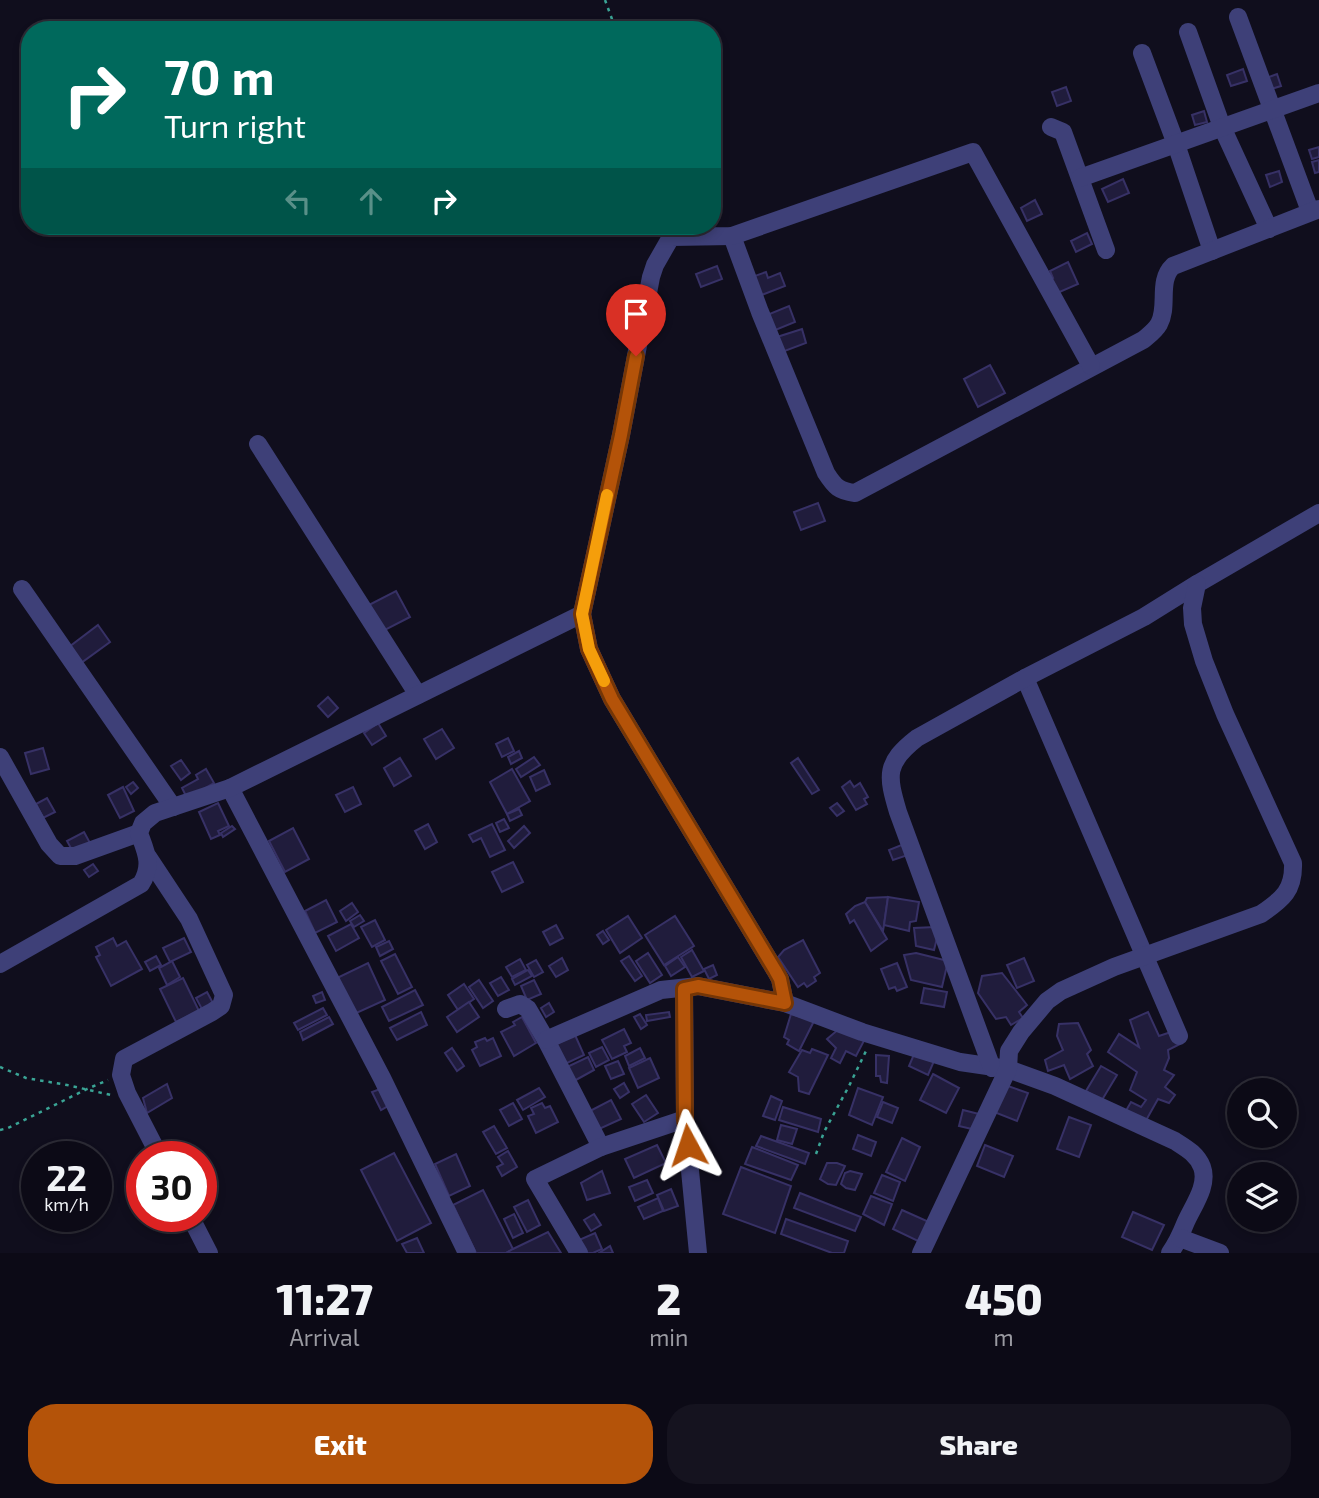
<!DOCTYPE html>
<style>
:root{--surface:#0c0a16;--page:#15131f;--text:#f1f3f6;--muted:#9a9aa1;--line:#2c2b35;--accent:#b45309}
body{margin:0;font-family:"Exo 2",sans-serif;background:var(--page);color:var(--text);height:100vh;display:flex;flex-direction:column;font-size:26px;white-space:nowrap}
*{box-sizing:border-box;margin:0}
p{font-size:23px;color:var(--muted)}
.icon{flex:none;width:38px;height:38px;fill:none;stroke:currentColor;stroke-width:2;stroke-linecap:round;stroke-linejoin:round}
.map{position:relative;height:1253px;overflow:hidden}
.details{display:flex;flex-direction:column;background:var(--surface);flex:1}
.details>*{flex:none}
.guide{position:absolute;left:21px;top:21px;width:700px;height:214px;border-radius:28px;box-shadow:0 4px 10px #0003,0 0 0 2px var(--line);background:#00695c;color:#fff;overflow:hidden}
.controls{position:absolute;left:1227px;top:1078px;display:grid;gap:14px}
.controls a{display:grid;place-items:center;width:70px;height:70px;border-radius:50%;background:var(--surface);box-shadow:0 4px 10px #0003,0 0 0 2px var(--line);font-size:35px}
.speed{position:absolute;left:21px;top:1141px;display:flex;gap:14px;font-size:35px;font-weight:700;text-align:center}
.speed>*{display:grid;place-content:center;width:91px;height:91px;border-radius:50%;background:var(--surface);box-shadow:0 4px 10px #0003,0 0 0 2px var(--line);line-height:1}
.speed small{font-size:18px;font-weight:400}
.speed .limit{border:10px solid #d22;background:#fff;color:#111}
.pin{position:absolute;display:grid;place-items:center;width:60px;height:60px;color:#fff;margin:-72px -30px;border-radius:50% 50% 50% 0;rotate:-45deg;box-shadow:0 0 7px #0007}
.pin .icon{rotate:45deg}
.me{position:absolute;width:77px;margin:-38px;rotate:355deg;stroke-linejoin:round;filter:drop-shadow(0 0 5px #0008)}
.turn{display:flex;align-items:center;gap:24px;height:147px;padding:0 28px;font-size:32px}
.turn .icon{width:91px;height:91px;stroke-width:2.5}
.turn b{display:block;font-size:49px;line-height:60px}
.lanes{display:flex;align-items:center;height:66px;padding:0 28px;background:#0003;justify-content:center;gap:35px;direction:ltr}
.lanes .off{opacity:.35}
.eta{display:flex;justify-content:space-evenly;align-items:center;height:119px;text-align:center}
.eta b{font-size:42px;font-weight:800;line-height:49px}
.button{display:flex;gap:14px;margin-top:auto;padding:14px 28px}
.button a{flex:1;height:80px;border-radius:28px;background:var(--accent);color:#fff;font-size:28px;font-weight:800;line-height:80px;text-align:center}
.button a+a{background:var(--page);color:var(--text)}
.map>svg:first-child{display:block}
.building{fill:#201c3c;stroke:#373166;stroke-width:2}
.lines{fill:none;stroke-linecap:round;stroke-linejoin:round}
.path{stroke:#3aa495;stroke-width:2.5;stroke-dasharray:3.5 5;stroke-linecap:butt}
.minor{stroke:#3e4078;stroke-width:18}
.route-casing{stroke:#753606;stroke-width:18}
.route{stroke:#b45309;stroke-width:12}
.slow{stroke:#f59e0b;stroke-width:12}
</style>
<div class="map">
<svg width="1319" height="1253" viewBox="0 0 1319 1253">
<rect width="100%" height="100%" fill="#100e1d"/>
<g class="building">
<path d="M1243,69L1247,81L1231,86L1227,75Z"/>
<path d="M1277,74L1281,86L1268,90L1264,79Z"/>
<path d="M1066,87L1071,101L1057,106L1052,92Z"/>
<path d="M1204,111L1207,122L1195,125L1192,115Z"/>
<path d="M1319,147V157L1312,159L1309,150Z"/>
<path d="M1319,160V172L1315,173L1312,162Z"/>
<path d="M1279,171L1282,182L1270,187L1266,175Z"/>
<path d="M1123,179L1129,193L1108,202L1102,189Z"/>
<path d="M1035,200L1042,214L1027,221L1021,208Z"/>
<path d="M1087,233L1092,244L1076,252L1071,241Z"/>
<path d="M1068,262L1078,284L1055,294L1049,280L1053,278L1050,271Z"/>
<path d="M717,266L722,279L701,287L696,274Z"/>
<path d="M766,272L768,278L780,273L785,286L759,296L752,277Z"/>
<path d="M789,306L795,322L773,331L767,315Z"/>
<path d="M802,329L806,343L782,352L777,337Z"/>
<path d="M990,365L1005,393L978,407L964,379Z"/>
<path d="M818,503L825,521L801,530L794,512Z"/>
<path d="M396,591L410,617L381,632L367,606Z"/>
<path d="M98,625L110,642L81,663L69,647Z"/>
<path d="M328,697L338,708L328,717L318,706Z"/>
<path d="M378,723L386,736L372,745L364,733Z"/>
<path d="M442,729L454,748L436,759L424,739Z"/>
<path d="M508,738L514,751L502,757L496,744Z"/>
<path d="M43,748L49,769L31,774L25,753Z"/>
<path d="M519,751L522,758L511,764L508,757Z"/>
<path d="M534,757L540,765L521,777L516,769Z"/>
<path d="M400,758L411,776L394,786L384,768Z"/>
<path d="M798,758L819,790L812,794L791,763Z"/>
<path d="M181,760L190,773L181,780L171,766Z"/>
<path d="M206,769L214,783L187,798L182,788L198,779L196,775Z"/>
<path d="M512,769L530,801L507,814L490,782Z"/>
<path d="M544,770L550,784L536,791L530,777Z"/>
<path d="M850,781L854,787L860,783L868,797L864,799L867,804L856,810L842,787Z"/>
<path d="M133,782L138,788L131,794L126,787Z"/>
<path d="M123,787L134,811L120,818L108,795Z"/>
<path d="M353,787L361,804L345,812L336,795Z"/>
<path d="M47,798L55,812L43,818L36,804Z"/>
<path d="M218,803L229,826L218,831L220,835L211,839L199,812Z"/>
<path d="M837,803L844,811L837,816L830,808Z"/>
<path d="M519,809L522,815L510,821L507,814Z"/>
<path d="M504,819L509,828L500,832L496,823Z"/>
<path d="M428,824L437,842L425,849L415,831Z"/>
<path d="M492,824L505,850L490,857L481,838L473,842L469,835Z"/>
<path d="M232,826L235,829L223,837L221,833Z"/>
<path d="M524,826L530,833L514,848L508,841Z"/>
<path d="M293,828L309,859L285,872L269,841Z"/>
<path d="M84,832L90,843L73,852L67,841Z"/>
<path d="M904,844L908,855L893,860L889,850Z"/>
<path d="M513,862L523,882L502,892L492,872Z"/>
<path d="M93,864L98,871L89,877L84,870Z"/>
<path d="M888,897L884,925L883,931L865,902L867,898Z"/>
<path d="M888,897L919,902L916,921L910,922L909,931L884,925Z"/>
<path d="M326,900L337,922L315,933L305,911Z"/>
<path d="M865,902L887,939L871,951L854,920L850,923L846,914L855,906Z"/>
<path d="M352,903L358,912L346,921L340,911Z"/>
<path d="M360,915L364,921L354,927L350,921Z"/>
<path d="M628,916L642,938L620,953L606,930Z"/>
<path d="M675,916L694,946L664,965L645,935Z"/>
<path d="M375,920L385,940L372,947L361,927Z"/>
<path d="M351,924L359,938L336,951L328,936Z"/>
<path d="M556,925L563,938L550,945L543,932Z"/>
<path d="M935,927L937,938L934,950L916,946L914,928Z"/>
<path d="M603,931L609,940L603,944L597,935Z"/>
<path d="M113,938L117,946L126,941L142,969L111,986L96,957L100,955L96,947Z"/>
<path d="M184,938L191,952L170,962L163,948Z"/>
<path d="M803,940L820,973L814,977L816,981L807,987L804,983L798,987L778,957L784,950Z"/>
<path d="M389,941L393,949L380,956L376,947Z"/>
<path d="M692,950L704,971L692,977L681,957Z"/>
<path d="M648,953L662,975L650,983L636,961Z"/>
<path d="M916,953L948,961L942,987L911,980L904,955Z"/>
<path d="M395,954L412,987L398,994L381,961Z"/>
<path d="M156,956L161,965L150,971L145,962Z"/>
<path d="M629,956L642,976L635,981L621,961Z"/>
<path d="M678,957L685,967L671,976L665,966Z"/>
<path d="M562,958L568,970L556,977L549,966Z"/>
<path d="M1024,958L1034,981L1017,988L1007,965Z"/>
<path d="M520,959L526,970L512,977L506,967Z"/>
<path d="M536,960L543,972L534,977L527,965Z"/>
<path d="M172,961L180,977L167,985L159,968Z"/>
<path d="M368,963L385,1000L352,1015L335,979Z"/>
<path d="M897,963L907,987L897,991L895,987L889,989L881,969Z"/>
<path d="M713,965L717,975L709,979L704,969Z"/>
<path d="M528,970L532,976L515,985L512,979Z"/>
<path d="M1002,973L1027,1005L1019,1012L1023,1018L1011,1025L1006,1017L996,1019L978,993L982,976Z"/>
<path d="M501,977L509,990L498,996L490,983Z"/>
<path d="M183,978L199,1011L176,1022L160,989Z"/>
<path d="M479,980L493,1001L483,1008L469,987Z"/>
<path d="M534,980L541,994L527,1000L521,986Z"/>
<path d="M464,984L474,999L458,1010L448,995Z"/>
<path d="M924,988L947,992L944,1007L921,1003Z"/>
<path d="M415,990L423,1005L389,1021L382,1007Z"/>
<path d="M207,992L214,1005L203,1011L196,998Z"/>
<path d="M322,992L325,1000L316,1003L313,996Z"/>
<path d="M469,1002L479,1017L457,1032L447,1017Z"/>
<path d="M549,1003L554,1012L546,1017L541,1008Z"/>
<path d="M323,1008L327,1015L298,1030L294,1023Z"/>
<path d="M421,1012L427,1025L397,1040L390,1028Z"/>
<path d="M669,1012L670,1017L647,1021L646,1015Z"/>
<path d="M1148,1012L1159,1036L1174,1031L1180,1044L1168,1050L1169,1058L1164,1070L1174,1075L1165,1087L1175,1095L1169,1103L1158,1099L1144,1124L1124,1114L1131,1102L1141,1107L1146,1100L1130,1090L1137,1072L1108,1052L1119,1034L1139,1047L1130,1020Z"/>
<path d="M640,1014L647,1025L641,1029L634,1017Z"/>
<path d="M791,1014L814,1021L799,1051L787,1044L789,1040L784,1037Z"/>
<path d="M329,1017L333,1024L303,1040L300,1032Z"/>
<path d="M522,1017L536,1043L514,1056L501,1032L515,1025L513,1022Z"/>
<path d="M1078,1023L1091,1050L1087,1054L1093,1066L1070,1079L1064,1065L1048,1071L1045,1060L1063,1050L1057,1036L1059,1024Z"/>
<path d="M840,1028L867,1035L856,1056L846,1051L840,1063L831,1058L836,1048L827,1039Z"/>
<path d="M624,1029L631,1043L624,1046L627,1052L612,1059L602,1040Z"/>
<path d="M575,1035L584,1055L565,1064L556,1044Z"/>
<path d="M485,1038L487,1041L493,1038L501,1056L480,1066L472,1050L477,1047L475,1042Z"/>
<path d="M602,1047L609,1060L596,1067L589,1053Z"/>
<path d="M452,1048L464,1066L457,1071L445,1053Z"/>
<path d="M640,1048L645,1058L629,1066L625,1056Z"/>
<path d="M812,1049L828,1055L809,1094L799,1091L798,1077L789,1072L802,1050L810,1053Z"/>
<path d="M915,1052L934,1061L928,1075L909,1066Z"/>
<path d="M876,1055L889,1056L887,1083L881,1082L880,1076H876Z"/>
<path d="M588,1057L594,1070L574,1081L567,1067Z"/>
<path d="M650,1058L659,1078L638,1088L629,1068Z"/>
<path d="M618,1061L624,1074L611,1079L605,1066Z"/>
<path d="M1101,1066L1117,1075L1102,1100L1086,1091Z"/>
<path d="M933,1074L959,1088L946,1113L920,1100Z"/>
<path d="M624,1083L629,1092L620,1098L614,1089Z"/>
<path d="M167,1084L172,1098L147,1113L143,1098Z"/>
<path d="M1005,1085L1028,1093L1017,1121L994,1112Z"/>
<path d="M539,1088L545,1097L523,1110L517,1100Z"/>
<path d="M858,1088L883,1097L872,1125L849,1115Z"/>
<path d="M380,1089L388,1106L381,1110L372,1092Z"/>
<path d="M646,1095L658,1113L644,1122L632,1104Z"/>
<path d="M771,1096L782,1101L775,1120L763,1116Z"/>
<path d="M611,1100L621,1119L597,1130L588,1112Z"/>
<path d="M883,1102L898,1108L892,1123L877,1117Z"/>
<path d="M513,1103L522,1119L509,1126L500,1110Z"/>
<path d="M542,1103L545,1108L550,1106L558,1122L536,1133L528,1116L534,1114L531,1108Z"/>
<path d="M783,1107L821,1119L818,1132L779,1120Z"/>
<path d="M963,1110L979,1114L976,1130L959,1126Z"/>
<path d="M1069,1117L1091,1125L1079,1157L1057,1149Z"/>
<path d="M781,1125L797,1129L792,1144L777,1140Z"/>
<path d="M494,1126L507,1148L496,1154L483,1132Z"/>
<path d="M858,1135L876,1142L871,1156L853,1149Z"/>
<path d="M761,1136L809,1153L805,1164L756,1146Z"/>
<path d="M902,1138L920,1147L905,1181L886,1172Z"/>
<path d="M657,1145L666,1163L634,1178L625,1159Z"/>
<path d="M985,1145L1013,1156L1004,1177L977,1166Z"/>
<path d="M752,1147L798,1165L791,1180L745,1164Z"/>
<path d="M508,1151L517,1167L502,1176L497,1167L503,1164L498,1157Z"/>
<path d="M394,1153L431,1223L397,1241L361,1170Z"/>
<path d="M456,1154L470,1186L449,1196L435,1164Z"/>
<path d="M827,1163H837L845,1166L836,1185L828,1184L820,1179Z"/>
<path d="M741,1167L791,1186L775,1233L723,1214Z"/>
<path d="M602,1171L610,1193L587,1200L581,1183Z"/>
<path d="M850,1171L862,1174L855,1190L846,1188L841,1184L845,1173Z"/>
<path d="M882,1175L900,1182L893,1201L874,1193Z"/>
<path d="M647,1180L653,1193L635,1201L629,1187Z"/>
<path d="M671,1189L678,1206L664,1211L657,1195Z"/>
<path d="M483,1190L513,1249L506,1253H476L453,1205Z"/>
<path d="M800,1193L861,1217L855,1231L794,1208Z"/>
<path d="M871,1196L892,1204L884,1225L863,1214Z"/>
<path d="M658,1198L663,1211L644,1219L638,1207Z"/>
<path d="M528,1200L540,1225L527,1232L514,1207Z"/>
<path d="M902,1210L929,1222L920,1242L893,1229Z"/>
<path d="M1133,1212L1164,1225L1152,1250L1122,1237Z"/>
<path d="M514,1214L523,1233L513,1238L504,1219Z"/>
<path d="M594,1214L601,1225L591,1231L584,1220Z"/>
<path d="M786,1219L848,1241L844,1253H832L781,1234Z"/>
<path d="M548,1232L561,1253H506L513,1249Z"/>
<path d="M595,1233L602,1249L593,1253H584L579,1240Z"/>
<path d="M417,1238L424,1253H407L402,1244Z"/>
<path d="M610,1246L613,1253H599Z"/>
</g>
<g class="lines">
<g class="path">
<path d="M605,0L616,30"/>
<path d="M0,1067L26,1078L67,1085L111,1095"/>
<path d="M0,1130L8,1128L87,1089L108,1080"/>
<path d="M816,1154L824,1132L849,1086L866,1051"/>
</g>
<g class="minor">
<path d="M1238,17L1310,211"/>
<path d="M1188,32L1222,127L1269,229"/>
<path d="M1142,53L1176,144L1212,251"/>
<path d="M1051,127L1063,132L1106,250"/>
<path d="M1080,178L1319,93"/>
<path d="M732,236L760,312L826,473C835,487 839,491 855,493L1143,340C1149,335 1155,331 1159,324C1169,306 1157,281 1173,266L1319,209"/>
<path d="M258,444L418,695"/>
<path d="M22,589L173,807"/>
<path d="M1025,678L1179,1036"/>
<path d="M0,757L49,844L60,856H75L139,833"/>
<path d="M230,788L382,1078L467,1253"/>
<path d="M148,857L189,919L224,995L221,1006L212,1012L124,1059L121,1075L127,1093L160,1157"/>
<path d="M0,964L141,884C153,865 146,852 139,833L143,823L155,813L230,788L582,614"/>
<path d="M684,989L685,1119L698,1253"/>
<path d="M785,1003L780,979L775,970L612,699L589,649L582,614L621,435L651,277L655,265L671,237L732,236L973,152L1091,366"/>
<path d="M506,1009L520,1004L528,1009L546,1040L601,1147"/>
<path d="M546,1040L661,990L698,986L785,1003L862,1032L960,1062L1008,1069L1055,1086L1175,1141C1186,1148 1197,1154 1202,1167C1209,1186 1192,1207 1185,1224C1181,1234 1177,1243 1170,1253"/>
<path d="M992,1068L898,812C887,775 885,763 917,738L1025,678L1144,617L1197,584L1319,513"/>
<path d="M190,1216L209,1253"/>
<path d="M1180,1238L1220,1253"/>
<path d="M579,1253L535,1179L601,1147L685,1119"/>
<path d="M921,1253L1008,1069L1009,1051L1021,1032L1047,1001L1061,991L1114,967L1261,914C1283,899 1294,890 1293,863L1225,714L1204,661L1193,624L1192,608L1197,584"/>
</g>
</g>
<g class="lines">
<g class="route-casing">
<path id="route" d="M636,356L621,435L582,614L589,649L612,699L775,970L780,979L785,1003L698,986L684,989L685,1119L688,1145"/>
</g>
<use href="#route" class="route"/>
<path class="slow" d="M604,681L589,649L582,614L607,495"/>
</g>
</svg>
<div class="controls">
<a><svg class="icon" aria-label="search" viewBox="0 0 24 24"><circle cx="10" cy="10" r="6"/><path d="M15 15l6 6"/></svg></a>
<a><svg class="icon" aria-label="layers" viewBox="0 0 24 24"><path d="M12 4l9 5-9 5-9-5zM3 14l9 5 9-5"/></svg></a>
</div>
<div class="speed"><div>22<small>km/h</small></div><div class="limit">30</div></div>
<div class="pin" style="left:636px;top:356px;background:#d93025"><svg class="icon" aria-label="arrive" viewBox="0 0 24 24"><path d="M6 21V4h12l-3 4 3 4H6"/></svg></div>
<svg class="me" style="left:688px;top:1145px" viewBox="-20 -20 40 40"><path d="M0-17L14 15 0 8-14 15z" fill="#b45309" stroke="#fff" stroke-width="4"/></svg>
<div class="guide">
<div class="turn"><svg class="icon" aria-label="right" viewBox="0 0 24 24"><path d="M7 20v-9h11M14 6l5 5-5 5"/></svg><div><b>70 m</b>Turn right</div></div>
<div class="lanes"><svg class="icon off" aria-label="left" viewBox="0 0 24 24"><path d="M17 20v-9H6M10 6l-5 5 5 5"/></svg><svg class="icon off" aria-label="ahead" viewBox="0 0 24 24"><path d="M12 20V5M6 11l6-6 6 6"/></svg><svg class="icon" aria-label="right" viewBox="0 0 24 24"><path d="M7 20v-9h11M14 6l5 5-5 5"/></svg></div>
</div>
</div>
<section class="details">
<div class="eta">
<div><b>11:27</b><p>Arrival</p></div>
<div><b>2</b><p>min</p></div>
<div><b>450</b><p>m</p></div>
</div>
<div class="button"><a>Exit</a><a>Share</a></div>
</section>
